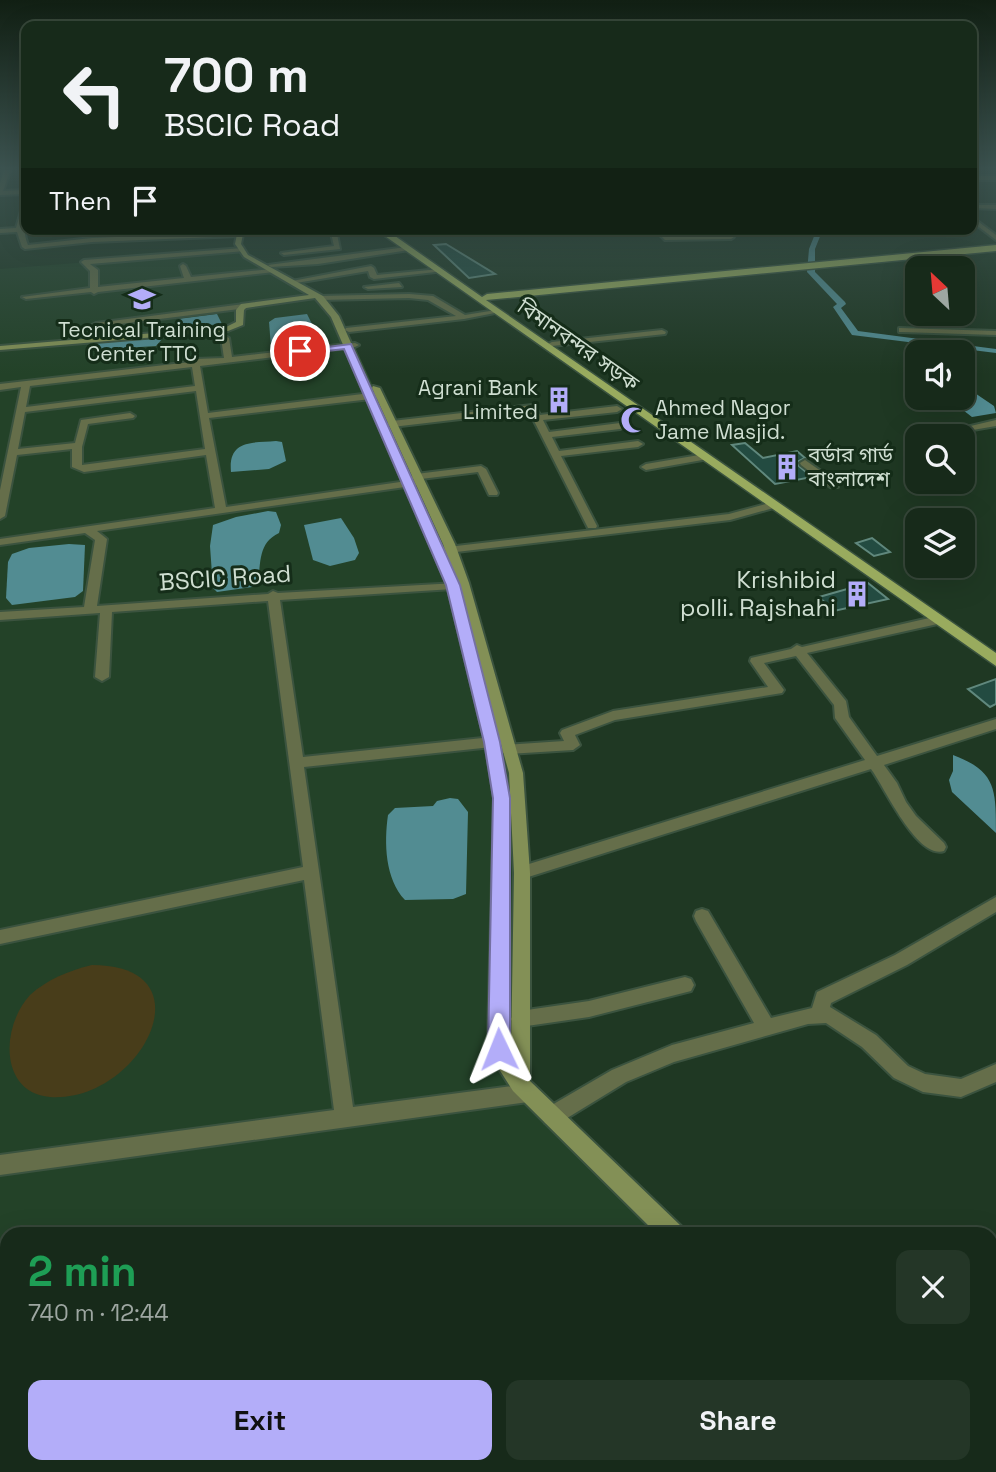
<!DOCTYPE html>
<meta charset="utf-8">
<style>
:root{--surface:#172a1a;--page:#243627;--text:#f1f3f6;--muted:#9ea7a2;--line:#364639;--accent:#b3adf9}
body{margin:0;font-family:"Space Grotesk","Noto Sans Bengali",sans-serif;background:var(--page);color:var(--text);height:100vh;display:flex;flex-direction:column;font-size:26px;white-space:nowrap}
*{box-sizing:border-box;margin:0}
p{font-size:23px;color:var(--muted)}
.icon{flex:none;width:38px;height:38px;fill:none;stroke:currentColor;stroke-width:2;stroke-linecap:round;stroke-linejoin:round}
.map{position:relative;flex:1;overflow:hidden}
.side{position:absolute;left:0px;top:1227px;width:998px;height:247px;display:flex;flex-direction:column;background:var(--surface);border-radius:21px 21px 0 0;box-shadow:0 7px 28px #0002,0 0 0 2px var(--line)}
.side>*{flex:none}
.guide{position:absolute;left:21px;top:21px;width:956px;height:214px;border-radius:14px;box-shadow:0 7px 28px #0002,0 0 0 2px var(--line);background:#172a1a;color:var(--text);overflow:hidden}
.needle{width:46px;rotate:334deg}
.tools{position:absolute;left:905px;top:256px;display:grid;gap:14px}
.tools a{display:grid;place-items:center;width:70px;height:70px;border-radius:14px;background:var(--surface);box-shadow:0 7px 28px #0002,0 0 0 2px var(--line);font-size:35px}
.pin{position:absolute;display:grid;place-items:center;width:60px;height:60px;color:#fff;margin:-30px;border:4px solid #fff;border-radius:50%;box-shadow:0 2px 7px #0007}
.me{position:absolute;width:77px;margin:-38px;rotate:358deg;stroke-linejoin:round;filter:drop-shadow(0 0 5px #0008)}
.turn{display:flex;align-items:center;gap:24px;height:147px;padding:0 28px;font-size:32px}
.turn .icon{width:91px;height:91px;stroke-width:2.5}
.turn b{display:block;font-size:49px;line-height:60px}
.then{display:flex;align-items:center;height:66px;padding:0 28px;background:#0003;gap:14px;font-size:26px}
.round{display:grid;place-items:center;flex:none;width:74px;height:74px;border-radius:14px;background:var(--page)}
.summary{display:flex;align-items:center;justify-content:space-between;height:119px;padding:0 28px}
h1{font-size:42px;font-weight:800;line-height:52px;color:#1e9e55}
.button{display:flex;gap:14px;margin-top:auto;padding:14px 28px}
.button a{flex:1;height:80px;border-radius:14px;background:var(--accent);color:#111;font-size:28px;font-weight:800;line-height:80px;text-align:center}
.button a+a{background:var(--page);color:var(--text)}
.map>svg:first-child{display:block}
.built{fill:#234228}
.green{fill:#483d1a}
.water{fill:#528c92}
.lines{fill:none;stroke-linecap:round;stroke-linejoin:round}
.canal{fill:#528c92;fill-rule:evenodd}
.building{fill:#234b41;stroke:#60887d;stroke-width:2}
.street-casing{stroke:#3b533f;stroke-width:4}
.secondary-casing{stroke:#3b533f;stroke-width:4}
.primary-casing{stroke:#3b533f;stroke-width:3}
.street{fill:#656e4a;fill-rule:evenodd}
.secondary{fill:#839056;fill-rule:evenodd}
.primary{fill:#99ab5e;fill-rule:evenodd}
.route{fill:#b3adf9;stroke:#7470a2;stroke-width:2}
.labels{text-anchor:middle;stroke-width:6;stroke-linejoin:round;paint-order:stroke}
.far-poi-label{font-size:21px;fill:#cfded1;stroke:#152d19;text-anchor:start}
.far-street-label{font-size:21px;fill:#cfded1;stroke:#152d19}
.street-label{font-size:24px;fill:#cfded1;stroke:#152d19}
.poi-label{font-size:24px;fill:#cfded1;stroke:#152d19;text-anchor:end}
</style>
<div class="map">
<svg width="996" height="1472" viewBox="0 0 996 1472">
<rect width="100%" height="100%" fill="#1f3823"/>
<path class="built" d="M240,250L313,296L321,295L340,315L418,481L460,582L512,772L518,1073L684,1234H7V1466H474V1472H0V346L235,327L242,309H235L233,325L224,327L0,345V269Z"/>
<path class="green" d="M92,965C212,965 140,1103 50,1097C0,1093 0,1028 30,995C48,979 68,971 92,965Z"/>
<g class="water">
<path d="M217,314L222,324L178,328L175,323L178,319Z"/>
<path d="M307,314L322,344L288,349L271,347L269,322L275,318Z"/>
<path d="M163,338L156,346L92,350L94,343Z"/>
<path d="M963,385L994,406L996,413L972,417L946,397H962Z"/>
<path d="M276,441L282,442L286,461L269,469L231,472C228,440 251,443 276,441Z"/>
<path d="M268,511L276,512L281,525L279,533C258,543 261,562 258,583L252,587L217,592L213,588L210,546L213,525L236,517Z"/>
<path d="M341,518L354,538L359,553L355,560L330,566L313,560L304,525Z"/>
<path d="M69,544L85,545L83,591L75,597L12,605L6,598L8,562L12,554L29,548Z"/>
<path d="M953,755C996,771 996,789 996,833L952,792L949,780L953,771Z"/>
<path d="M450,798L458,799L468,812L466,894L453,899L405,900C385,879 384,843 388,815L395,808L433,806L437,801Z"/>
<path d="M780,1466L860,1467L870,1472H771Z"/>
</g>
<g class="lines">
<path class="canal" d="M817,229H823L815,249V272L845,302L846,304L841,308L858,331L996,349V353L852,335L833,307L837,304L807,272L809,249Z"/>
</g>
<g class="building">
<path d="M446,244L495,274L469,278L434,245Z"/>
<path d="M745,443L763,458L797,451L805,458L797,462L799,466L812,477L775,484L732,445Z"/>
<path d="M872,538L890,552L874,556L856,543Z"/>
<path d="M868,583L888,599L834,611L819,597Z"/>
<path d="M996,679V704L990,707L968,689Z"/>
</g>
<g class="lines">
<g class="street-casing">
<g id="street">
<path d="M5,168H11L3,191L26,190V194L0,195V183Z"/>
<rect x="971" y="176" width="25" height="4"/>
<path d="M26,202C27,219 21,227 28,245L92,238L240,232L243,234L240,236L92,242L25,249L22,247L17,232L0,233V229L16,228L23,204Z"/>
<path d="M975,205H996V209L973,208Z"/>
<path d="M971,216L996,235V240L971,221Z"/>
<path d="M330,229H336L340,249L284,255L281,253L334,246Z"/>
<path d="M398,229H416L393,234L390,232Z"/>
<path d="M654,229H661L667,236L731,235L734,237L731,239L665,240Z"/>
<path d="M407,247L409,250L318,264L271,267L268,265Z"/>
<path d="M243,248L245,251L90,264L98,270V287L184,278L180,266L183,264L186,266L191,277L272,269L274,272L98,292L94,294L91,292L26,299L22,297L90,288V271L81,262L84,260Z"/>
<path d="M371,266L374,268L377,275L440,269L444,271L374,279L370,277L368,271L296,283L292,281Z"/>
<path d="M399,283L402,287L368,289L364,287Z"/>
<path d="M409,294L433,296L465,315L496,310L500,312L464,319L349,332L345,330L346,328L456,316L428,300L409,298L320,300L316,298L320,296Z"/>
<path d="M244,304L248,306L247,308L96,327L92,325L96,323Z"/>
<path d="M899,328L996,331V335L902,332H899Z"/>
<path d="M662,330L666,332L665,334L552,346L548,344L552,342Z"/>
<path d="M225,336L229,338L232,357L355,343L359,345L355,347L200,366L208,413L379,392L383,395L379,398L209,418L226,507L414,480L411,477L416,474L481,466L486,469L498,493L497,495H489L478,472L421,479L424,482L419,485L97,531L107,539L97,606L268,594L273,591L278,593L457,583L459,585L453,589L280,600L303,757L492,737L499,742L492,747L304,767L353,1107L528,1084L535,1086L538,1093L535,1100L528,1102L0,1175V1155L334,1110L304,880L0,944V930L303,867L268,601L112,612L109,677L102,681L95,677L100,613L0,620V612L84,607L95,540L85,533L0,545V539L215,508L206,455L84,472L72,467V449L17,455L5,516L0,519V490L21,387L0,390V384L191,362L195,359L224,358L221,338ZM192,367L195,386L26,407L30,386ZM196,391L205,449L82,465V447L88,424L133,418L135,416L130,413L81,420L75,443L18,449L25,412Z"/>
<path d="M532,405L535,406L540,415L617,406L622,409L617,412L543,420L549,432L620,423L625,426L620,429L552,437L559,451L638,441L643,444L638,447L561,456L597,526L596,528H588L587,526L529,411L392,427L387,424L392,421Z"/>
<path d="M996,420V426L967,431L962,428Z"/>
<path d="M705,454L710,457L708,459L646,470L641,467L646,464Z"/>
<path d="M805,460L838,483V487H830L801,465L800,463Z"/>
<path d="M773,502L778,505L777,507L730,520L439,554L433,551L439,548L729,514Z"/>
<path d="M938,616L942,617L944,620L942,623L807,653L846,701L849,717L877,756L996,719V729L884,765L897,783L906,802L916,816L944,843L946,847L944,851C917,860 884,786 871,769L522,879L516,878L514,873L516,868L865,760L835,718L834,705L796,656L764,663L784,690L782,693L615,720L575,735L580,745L573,750L508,754L503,753L501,749L503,745L564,741L560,733L562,730L613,711L768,687L750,661L751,658L791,649L797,645L802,647Z"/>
<path d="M996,897V912L907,965L831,1003L830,1007L876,1035L908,1066L925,1074L961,1079L996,1064V1082L961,1097L923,1092L894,1078L862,1047L826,1023L808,1024L674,1062L626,1082L559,1123L552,1126L545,1123L542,1116L545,1109L612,1070L672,1045L754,1023L696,921L694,916L696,911L702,909L708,911L771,1018L812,1008L817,992L895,955Z"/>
<path d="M685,977L691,979L694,985L691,991L589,1017L520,1027L514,1025L511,1019L514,1013L520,1011L589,1001Z"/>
<rect x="0" y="1344" width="7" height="24"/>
<path d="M482,1466H507L508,1472H482Z"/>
</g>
</g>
<g class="secondary-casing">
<g id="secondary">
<path d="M238,229H244L241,244L248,255L323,296L339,316L454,574L443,544L372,388L373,386L380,388L455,544L469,583L523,773L530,873V1081L681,1226L684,1234H657L513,1091L497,1066L488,1038L494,798L485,742L447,585L331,317L315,298L246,308L244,310L243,325L228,331L0,350V346L226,327L236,322V310L241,304L309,295L244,257L235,244ZM478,661L509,773L514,873L511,1052L506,1038L508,798L499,742Z"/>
<path d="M896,1466H924L927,1472H898Z"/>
</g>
</g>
<g class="primary-casing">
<path id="primary" d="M375,229H385L482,297L487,294L996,245V251L486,300L996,653V666Z"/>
</g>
<use href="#street" class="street"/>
<use href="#secondary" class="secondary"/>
<use href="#primary" class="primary"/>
</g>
<linearGradient id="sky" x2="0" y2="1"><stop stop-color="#111f13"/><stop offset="0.45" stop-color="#3c5350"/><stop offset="1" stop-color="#3c5350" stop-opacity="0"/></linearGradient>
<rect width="996" height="374" fill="url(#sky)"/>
<path class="route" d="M351,344L460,585L500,742L510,798V1049L506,1056L499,1059L491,1056L488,1049L493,798L484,742L446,585L344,349L300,354L295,351Z"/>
<defs>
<g id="university-bare" transform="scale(2.1)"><path d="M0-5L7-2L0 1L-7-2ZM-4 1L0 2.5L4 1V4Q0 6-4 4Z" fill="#b3adf9" stroke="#152d19" stroke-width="2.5" paint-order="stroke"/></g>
<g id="building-bare" transform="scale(2.1)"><path d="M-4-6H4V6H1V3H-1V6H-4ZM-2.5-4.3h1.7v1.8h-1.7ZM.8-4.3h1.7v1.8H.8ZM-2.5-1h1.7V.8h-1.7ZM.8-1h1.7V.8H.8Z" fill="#b3adf9" stroke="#152d19" stroke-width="2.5" paint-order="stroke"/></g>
<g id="mosque-bare" transform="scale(2.1)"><path d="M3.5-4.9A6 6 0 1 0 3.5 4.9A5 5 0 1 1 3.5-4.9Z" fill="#b3adf9" stroke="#152d19" stroke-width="2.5" paint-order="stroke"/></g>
</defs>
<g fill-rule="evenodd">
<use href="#university-bare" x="142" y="299"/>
<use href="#building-bare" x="559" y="400"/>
<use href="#mosque-bare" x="634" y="420"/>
<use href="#building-bare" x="787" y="467"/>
<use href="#building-bare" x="857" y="594"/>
</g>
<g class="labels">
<g class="far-poi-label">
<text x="142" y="337" text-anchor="middle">Tecnical Training<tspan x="142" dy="24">Center TTC</tspan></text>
<text x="538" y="395" text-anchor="end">Agrani Bank<tspan x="538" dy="24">Limited</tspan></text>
<text x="655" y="415">Ahmed Nagor<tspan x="655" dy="24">Jame Masjid.</tspan></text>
<text x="808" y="462">বর্ডার গার্ড<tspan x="808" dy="24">বাংলাদেশ</tspan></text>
</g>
<g class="far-street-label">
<text transform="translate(578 345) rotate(35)" y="7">বিমানবন্দর সড়ক</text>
</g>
<g class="street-label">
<text transform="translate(225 578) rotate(-4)" y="8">BSCIC Road</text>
</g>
<g class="poi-label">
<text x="836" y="588">Krishibid<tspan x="836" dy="28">polli. Rajshahi</tspan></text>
</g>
</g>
</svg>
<div class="tools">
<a><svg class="needle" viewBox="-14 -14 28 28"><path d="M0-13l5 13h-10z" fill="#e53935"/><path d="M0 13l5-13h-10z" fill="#9ea7a2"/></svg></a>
<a><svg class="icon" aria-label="sound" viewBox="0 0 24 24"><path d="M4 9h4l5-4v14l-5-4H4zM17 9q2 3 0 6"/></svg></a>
<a><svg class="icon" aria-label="search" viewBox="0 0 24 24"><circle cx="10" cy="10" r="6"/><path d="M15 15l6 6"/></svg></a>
<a><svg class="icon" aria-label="layers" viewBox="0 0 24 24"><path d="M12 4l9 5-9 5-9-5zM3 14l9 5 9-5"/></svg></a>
</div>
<div class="pin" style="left:300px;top:351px;background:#d93025"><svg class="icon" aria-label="arrive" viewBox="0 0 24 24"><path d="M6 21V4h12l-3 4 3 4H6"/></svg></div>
<svg class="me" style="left:499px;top:1049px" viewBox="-20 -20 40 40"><path d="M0-17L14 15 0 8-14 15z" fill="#b3adf9" stroke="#fff" stroke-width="4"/></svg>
<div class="guide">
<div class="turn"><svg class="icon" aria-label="left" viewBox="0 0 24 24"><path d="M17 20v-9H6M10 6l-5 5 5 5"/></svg><div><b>700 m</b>BSCIC Road</div></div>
<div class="then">Then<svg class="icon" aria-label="arrive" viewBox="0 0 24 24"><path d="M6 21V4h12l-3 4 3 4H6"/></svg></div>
</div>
<section class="side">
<div class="summary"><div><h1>2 min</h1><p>740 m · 12:44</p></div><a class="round"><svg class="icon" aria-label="close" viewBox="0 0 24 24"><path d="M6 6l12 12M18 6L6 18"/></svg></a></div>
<div class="button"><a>Exit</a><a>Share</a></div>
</section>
</div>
